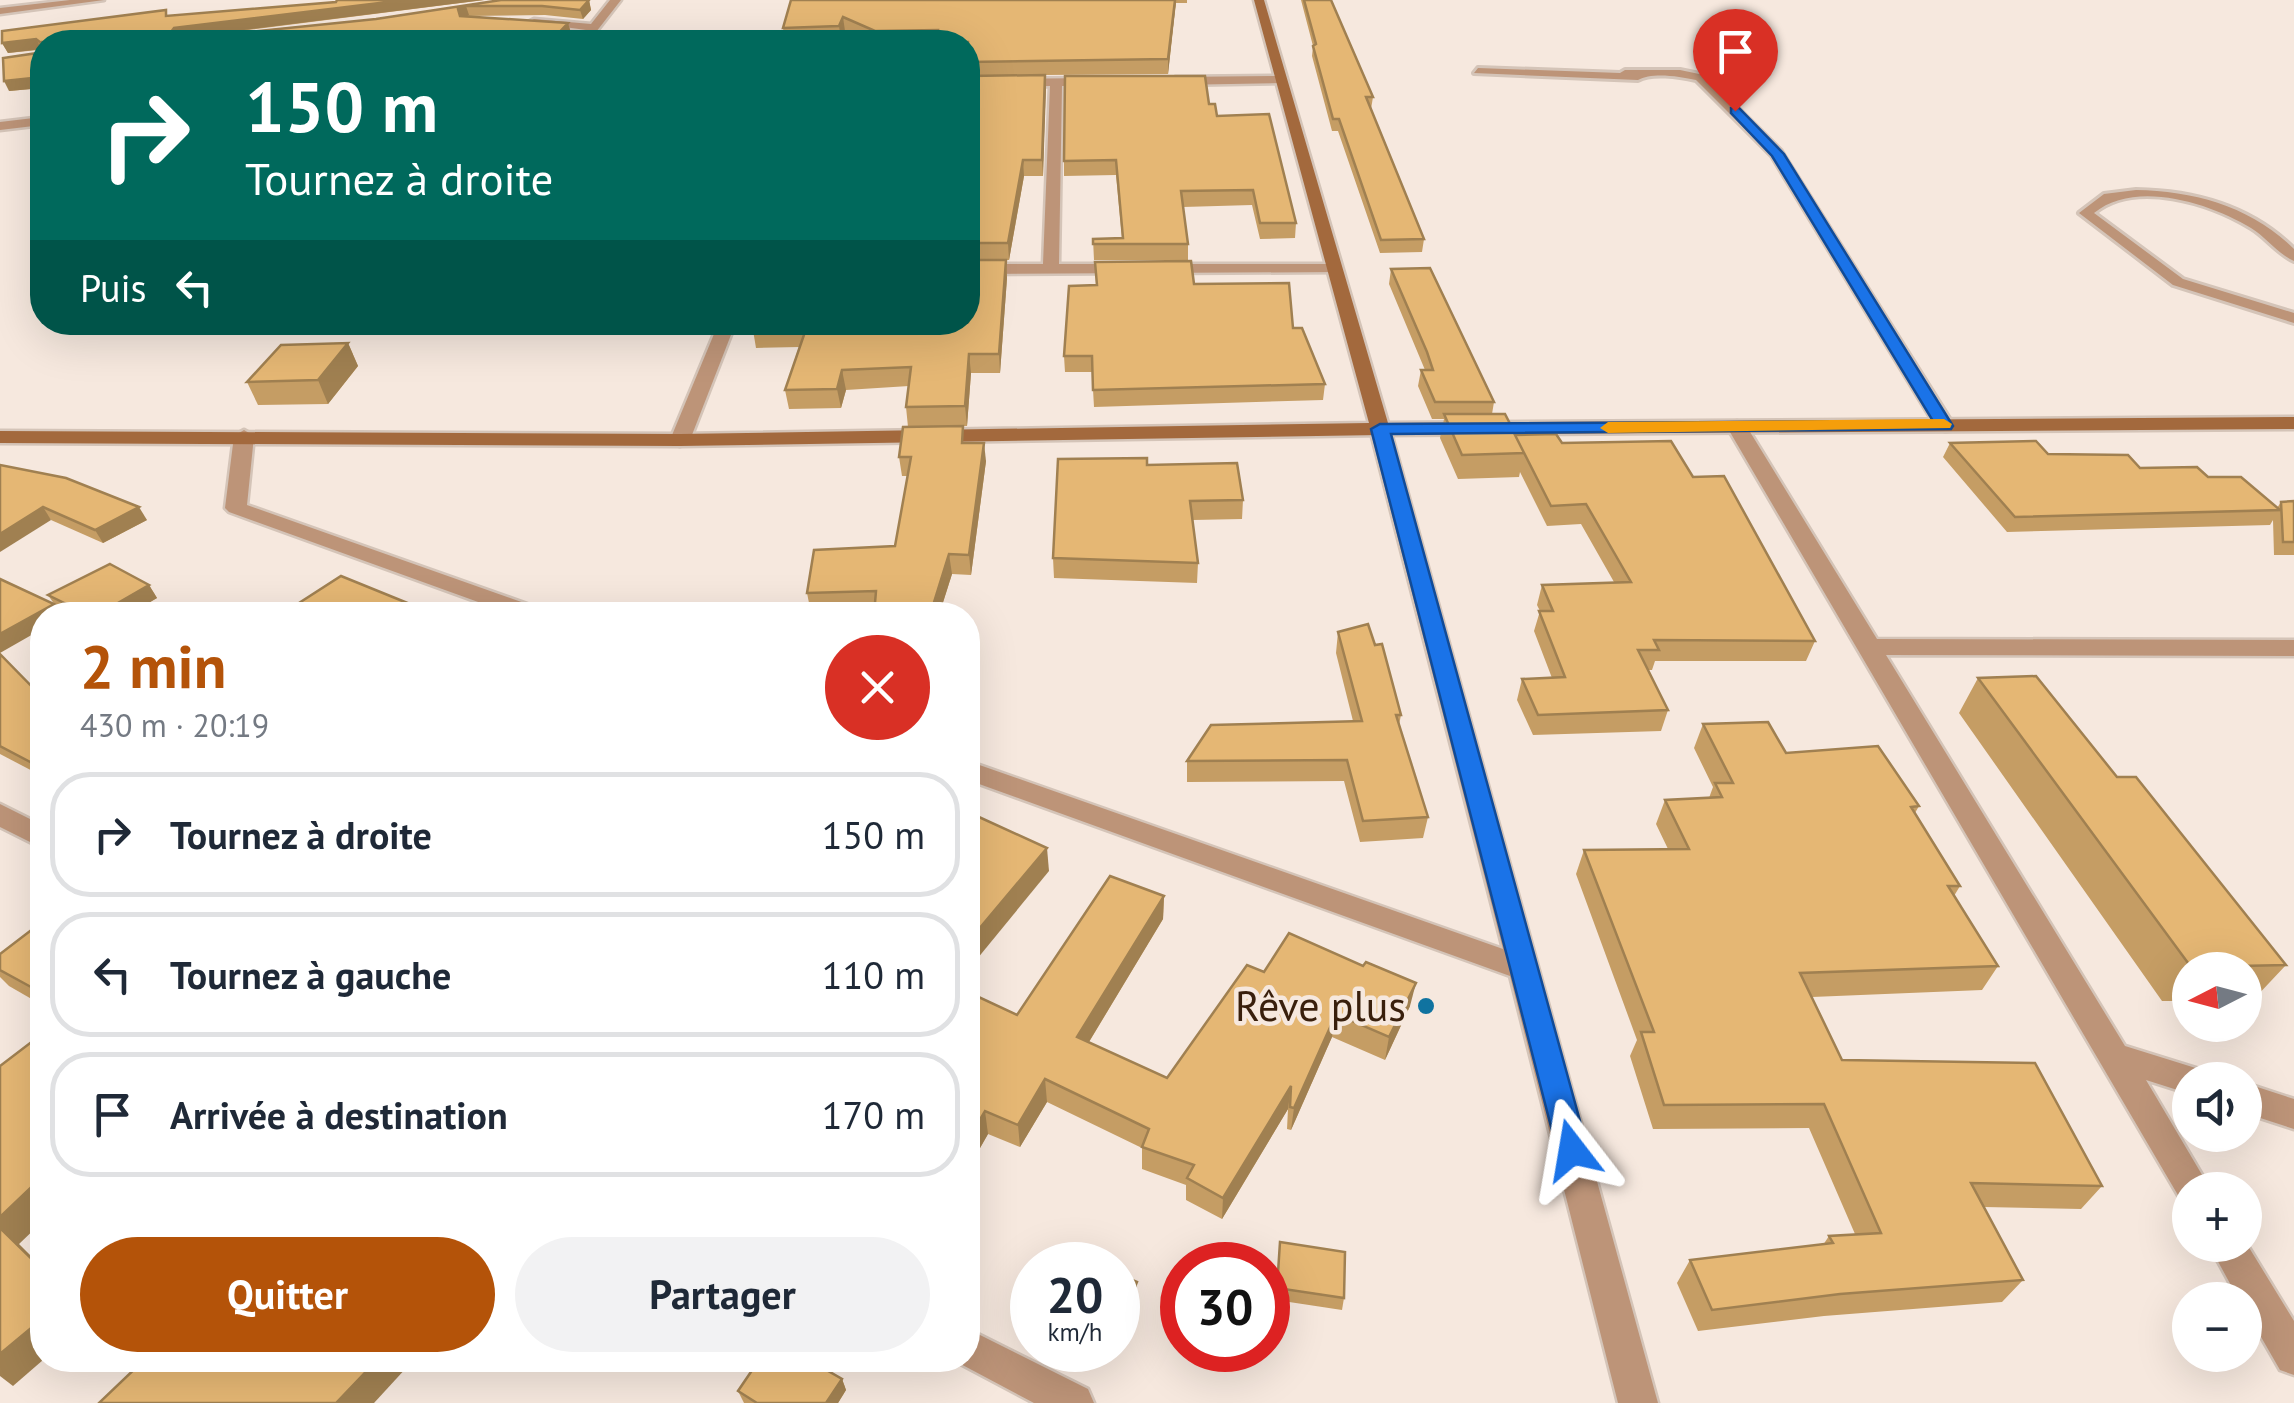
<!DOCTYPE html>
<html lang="fr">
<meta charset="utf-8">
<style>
:root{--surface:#fff;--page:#f2f2f3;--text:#1f2937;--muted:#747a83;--line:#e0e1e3;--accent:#b45309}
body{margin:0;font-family:"PT Sans",sans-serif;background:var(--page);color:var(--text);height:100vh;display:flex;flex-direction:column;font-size:38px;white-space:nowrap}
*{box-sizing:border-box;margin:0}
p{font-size:32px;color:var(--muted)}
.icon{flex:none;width:55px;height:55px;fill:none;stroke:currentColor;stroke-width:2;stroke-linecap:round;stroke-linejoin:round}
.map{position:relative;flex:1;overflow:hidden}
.panel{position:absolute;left:30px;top:602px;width:950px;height:770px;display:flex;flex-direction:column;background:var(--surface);border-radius:40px;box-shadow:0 10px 40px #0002}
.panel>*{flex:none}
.hud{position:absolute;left:30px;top:30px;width:950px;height:305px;border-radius:40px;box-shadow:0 10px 40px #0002;background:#00695c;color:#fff;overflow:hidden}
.needle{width:65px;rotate:264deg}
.controls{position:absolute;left:2172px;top:952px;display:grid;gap:20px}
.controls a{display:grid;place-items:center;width:90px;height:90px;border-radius:50%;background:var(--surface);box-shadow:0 10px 40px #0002;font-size:50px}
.speed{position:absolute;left:1010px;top:1242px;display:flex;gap:20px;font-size:50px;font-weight:700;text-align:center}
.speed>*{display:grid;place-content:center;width:130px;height:130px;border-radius:50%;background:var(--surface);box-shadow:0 10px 40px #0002;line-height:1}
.speed small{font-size:25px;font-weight:400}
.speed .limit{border:15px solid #d22;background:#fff;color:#111}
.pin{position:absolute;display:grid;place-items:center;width:85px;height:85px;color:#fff;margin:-102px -42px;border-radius:50% 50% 50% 0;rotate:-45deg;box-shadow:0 0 10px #0007}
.pin .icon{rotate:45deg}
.me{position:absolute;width:110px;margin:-55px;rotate:346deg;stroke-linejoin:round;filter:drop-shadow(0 0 8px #0008)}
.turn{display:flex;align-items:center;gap:35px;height:210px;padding:0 50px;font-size:45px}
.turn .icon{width:130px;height:130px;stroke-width:2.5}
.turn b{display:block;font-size:70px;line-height:85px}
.then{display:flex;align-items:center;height:95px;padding:0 50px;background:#0003;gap:20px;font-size:38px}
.round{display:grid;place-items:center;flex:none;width:105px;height:105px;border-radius:52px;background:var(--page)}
.head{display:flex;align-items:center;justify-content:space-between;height:170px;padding:0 50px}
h1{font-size:60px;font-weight:700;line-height:75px;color:var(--accent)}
.primary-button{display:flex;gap:20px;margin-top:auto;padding:20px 50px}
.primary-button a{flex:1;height:115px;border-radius:60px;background:var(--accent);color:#fff;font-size:40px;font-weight:700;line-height:115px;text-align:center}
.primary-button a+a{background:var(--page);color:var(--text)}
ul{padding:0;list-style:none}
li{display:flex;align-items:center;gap:30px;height:125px;margin:0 20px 15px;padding:0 30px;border:5px solid var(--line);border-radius:40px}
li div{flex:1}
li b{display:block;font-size:38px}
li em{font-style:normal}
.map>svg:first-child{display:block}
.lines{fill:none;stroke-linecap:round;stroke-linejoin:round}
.lane-casing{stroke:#d4c4b8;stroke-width:6}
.street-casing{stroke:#d4c4b8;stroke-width:5}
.secondary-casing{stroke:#d4c4b8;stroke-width:5}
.lane{fill:#bd9478;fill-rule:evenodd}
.street{fill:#bd9478;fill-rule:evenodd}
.secondary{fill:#a3693d;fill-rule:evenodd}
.wall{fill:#c59d64}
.shaded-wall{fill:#a08051}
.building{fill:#e5b774;stroke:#a08051;stroke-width:2.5}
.route{fill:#1a73e8;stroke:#114b97;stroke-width:2.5}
.slow{fill:#f59e0b}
.poi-dot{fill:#1073a0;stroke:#f6e8de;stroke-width:4}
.labels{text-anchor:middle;stroke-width:9;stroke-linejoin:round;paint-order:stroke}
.near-poi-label{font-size:42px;fill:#391f0c;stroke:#f6e8de;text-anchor:end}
</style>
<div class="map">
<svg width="2294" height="1403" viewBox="0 0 2294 1403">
<rect width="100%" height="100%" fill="#f6e8de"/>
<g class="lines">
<g class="lane-casing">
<g id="lane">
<path d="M1478,68L1620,73L1625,70H1680L1704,75L1781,151L1954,426L1951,430L1945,431L1936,426L1772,156L1696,80C1679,76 1651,72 1638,80L1474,73Z"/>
<path d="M2136,190C2195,191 2252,207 2294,249V261C2278,254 2266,237 2251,228C2210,203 2135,179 2094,213L2183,279L2294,313V323L2173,285L2079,213L2104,194Z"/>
</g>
</g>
<g class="street-casing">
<g id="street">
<path d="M70,0H104L0,14V8Z"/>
<path d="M610,0H621L589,41L579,39L586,30L528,22L534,19L591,24Z"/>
<path d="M1280,76L1284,83L1175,85L1169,81L1175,77Z"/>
<path d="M1100,78L1104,85L1062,86L1059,264H1334L1340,266V272L968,274V264H1043L1050,86L968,87V79Z"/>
<path d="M42,117V125L0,130V122Z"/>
<path d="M719,322H736L690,440L680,446L673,444L670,440Z"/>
<path d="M1737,421L1747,427L1877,639L2294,640V656L1886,655L2125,1046L2202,1070L2206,1080H2190V1094L2146,1080L2211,1190H2190V1205L2182,1202L1727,427Z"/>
<path d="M1380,423L1390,429L1658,1403H1618L1510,976L968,780V761L1503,949L1370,429Z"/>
<path d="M244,430L254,436L247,505L544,610L548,615H514L229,512L225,508L234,436Z"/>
<path d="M0,804L42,825V848L0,827Z"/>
<path d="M2245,1083L2294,1099V1129L2245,1113Z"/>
<path d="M2245,1241L2294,1321V1375L2280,1370L2245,1309V1300H2239L2209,1245H2245Z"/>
<path d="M968,1329L1088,1389L1094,1403H1034L955,1361L968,1360Z"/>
</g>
</g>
<g class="secondary-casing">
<path id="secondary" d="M1254,0H1264L1388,423L2294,417V429L1380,435L680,446L0,443V431L680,434L1369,423Z"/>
</g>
<use href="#lane" class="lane"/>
<use href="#street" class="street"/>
<use href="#secondary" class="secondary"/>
</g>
<g class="wall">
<path d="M337,0H484L200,36L376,19L501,0H589L591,10L583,19L545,15L467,16L568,23L571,33L42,42V88L9,91L38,50L8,53L2,43L168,16L336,2Z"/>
<path d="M791,0H1187V3H1176L1168,74L1045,75L1043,176H1024L1009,260H1006L1007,278L1000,373H971L967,426L908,427L906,407L909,386L846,390L841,408L789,409L785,390L799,347L756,348L753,330L968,322V42H871L845,31L841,40L785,42L783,28Z"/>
<path d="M1301,0H1331L1373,97L1371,109L1424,239L1422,252L1380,253L1338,131H1332L1312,56L1313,46Z"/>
<path d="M1209,104L1296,223L1295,238L1260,239L1252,205L1183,207L1188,244V260H1094L1093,239L1122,238L1116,175L1064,176V161Z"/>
<path d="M1095,262L1194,284L1293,328L1325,384L1323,400L1094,407L1092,372H1065L1064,356L1096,285Z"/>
<path d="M1391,269L1494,402L1492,414L1516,435L1562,443L1693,477L1815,641L1806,661H1655L1652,670H1648L1668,710L1661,731L1533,735L1517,700L1522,679L1552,678L1534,631L1540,611L1537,605L1542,585L1614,582L1581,524L1547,526L1520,472L1519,477L1458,479L1440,438L1444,419H1432L1418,386L1421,370H1425L1389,284Z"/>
<path d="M348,343L358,366L328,404L258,405L247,382Z"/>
<path d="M965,443L986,461L971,575L952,574L939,615H874V612L811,613L807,593L895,546L907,476H902L899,457Z"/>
<path d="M1950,443L2048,454L2208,477L2277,508L2281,502L2294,501V555H2274L2273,520L2270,525L2007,532L1943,457Z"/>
<path d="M0,465L147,520L103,543L51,520Z"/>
<path d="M1147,465L1243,500L1242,519L1193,520L1198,563L1197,583L1054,578L1053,558Z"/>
<path d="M149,585L157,598L128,615H71L57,608L48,595Z"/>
<path d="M299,603L437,615H305Z"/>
<path d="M1338,632L1375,645L1401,715L1399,725L1428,817L1423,838L1360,842L1344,781L1187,782V761L1353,721L1336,653Z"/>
<path d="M0,654L42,697V776L0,754Z"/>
<path d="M1978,678L2117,777L2286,965L2254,999L2245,1000V970H2190V1001H2162L1959,713Z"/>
<path d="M1703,724L1786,753L1919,806L1915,813L1960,886L1954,896L1998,966L1982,990L1812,997L1842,1060L2102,1186L2081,1209L1984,1207L2023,1280L2002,1302L1824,1316L1698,1331L1677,1283L1690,1260L1823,1245L1829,1236L1855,1234L1809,1128L1653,1129L1630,1056L1637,1040L1576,874L1584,850L1668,849L1656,824L1665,800L1709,798L1713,787L1694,748Z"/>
<path d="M1164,896L1163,919L1089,1042L1167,1078L1264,972L1410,1006L1385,1060L1332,1037L1291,1130L1287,1129L1288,1109L1222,1219L1186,1200V1185L1142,1169V1148L1047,1102L1020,1147L988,1134L968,1169V992L1017,1015Z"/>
<path d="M42,933V1005L9,986L0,977V954Z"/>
<path d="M1280,1242L1344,1298L1342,1310L1276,1300Z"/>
<path d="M1118,1274L1137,1282V1294L1123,1327L1118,1325Z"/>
<path d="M1182,1310V1350L1173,1346L1174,1334Z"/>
<path d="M1184,1350H1219L1215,1363Z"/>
<path d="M662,1360H683L676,1369Z"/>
<path d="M842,1379L846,1390L838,1403H744L738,1391Z"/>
</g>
<g class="shaded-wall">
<path d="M404,0H484L179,38L171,32L174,28Z"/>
<path d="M589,0L591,10L583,19L580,10Z"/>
<path d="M1175,0H1176L1168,74V59Z"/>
<path d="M466,6L469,15L461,19L458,9Z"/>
<path d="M843,17L845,31L841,40L839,26Z"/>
<path d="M568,23L571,33L562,42H550Z"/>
<path d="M36,39L42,49L8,53L2,43Z"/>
<path d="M1045,75L1046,90L1043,176L1042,160Z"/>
<path d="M42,77V88L9,91L4,81Z"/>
<path d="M1023,160L1024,176L1009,260L1008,243Z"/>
<path d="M1006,260L1007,278L1000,373L999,354Z"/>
<path d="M348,343L358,366L328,404L318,380Z"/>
<path d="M969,354L971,373L967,426L965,406Z"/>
<path d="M842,370L846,390L841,408L837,389Z"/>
<path d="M984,443L986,461L971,575L969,555Z"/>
<path d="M43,507L51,520L0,552V534Z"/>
<path d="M139,507L147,520L103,543L95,530Z"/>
<path d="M949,554L952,574L939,615H930Z"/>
<path d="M149,585L157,598L128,615H97Z"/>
<path d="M54,604L62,615H42V629L0,653V634Z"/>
<path d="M42,761V773L36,765Z"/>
<path d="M1047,848L1049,871L968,970V942Z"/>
<path d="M1164,896L1163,919L1078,1060L1077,1037Z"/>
<path d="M1416,983L1410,1006L1385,1060L1389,1037Z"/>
<path d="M1336,1014L1332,1037L1291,1130L1294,1108Z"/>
<path d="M1045,1079L1047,1102L1020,1147L1018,1125Z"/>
<path d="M1291,1086L1288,1109L1222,1219L1223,1198Z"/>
<path d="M985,1111L988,1134L968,1169V1140Z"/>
<path d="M42,1177V1222L19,1244L42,1267V1269L0,1228V1217Z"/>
<path d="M1137,1282V1294L1123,1327V1315Z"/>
<path d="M42,1319L43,1360L13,1386L0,1376V1354Z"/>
<path d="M377,1360H402L408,1366L374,1403H336Z"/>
<path d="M671,1360H683L676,1369Z"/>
<path d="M842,1379L846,1390L838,1403H826Z"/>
</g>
<g class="building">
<path d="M337,0H404L174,28L171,32L174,36H210L376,19L501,0H589L580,10L542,6H466L458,9L460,16L568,23L550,42H42V77L4,81L3,58L37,53L41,43L36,39L2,43V31L166,10V16L336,2Z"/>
<path d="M791,0H1175L1168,59L968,62V42H936L938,30L875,31L843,17L839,26L783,28Z"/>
<path d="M1304,0H1331L1373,97H1366L1424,239L1381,240L1339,119H1333L1313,46L1316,44Z"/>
<path d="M1045,75L1042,160H1023L1008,243H968V76Z"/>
<path d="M1065,76H1205L1209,104H1215L1217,116L1269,114L1296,223H1260L1253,190L1181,191L1188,244H1093V239L1123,238L1116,160L1064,161Z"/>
<path d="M968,260H1006L999,354H969L965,406L906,407L911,367L842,370L837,389L785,390L806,329L753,330L755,322H968Z"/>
<path d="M1191,261L1194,284L1289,283L1293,328H1302L1325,384L1093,390L1092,356H1064L1069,286L1097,285L1095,262Z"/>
<path d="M1430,268L1494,402H1435L1421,370H1433L1427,352L1391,269Z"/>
<path d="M348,343L318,380L247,382L281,345Z"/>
<path d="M1444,414H1505L1525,453L1462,455Z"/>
<path d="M963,426L962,443H984L969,555L949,554L930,615H874L876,591L807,593L814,550L895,546L911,457H899L903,427Z"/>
<path d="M1556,434L1562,443L1671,441L1693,477L1724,476L1815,641L1654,640L1659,650H1638L1668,710L1538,715L1522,679L1565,677L1539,611H1553L1542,585L1631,582L1586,504L1551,506L1515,435Z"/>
<path d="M2036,441L2048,454L2128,455L2140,468L2197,467L2208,477H2241L2280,510L2015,517L1950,443Z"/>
<path d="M1147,458V465L1237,463L1243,500L1190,501L1198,563L1053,558L1058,459Z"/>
<path d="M0,465L66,478L139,507L95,530L43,507L0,534Z"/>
<path d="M2294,501V542H2283L2281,502Z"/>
<path d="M110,564L149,585L97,615H89L48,595Z"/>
<path d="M341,576L437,615H327L299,603Z"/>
<path d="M0,579L54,604L0,634Z"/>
<path d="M1368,624L1375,645L1382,644L1401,715H1396L1428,817L1363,821L1347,760L1187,761L1211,725L1362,721L1338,632Z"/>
<path d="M0,654L42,697V761L36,765L0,746Z"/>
<path d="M2036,676L2117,777H2136L2286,965L2191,967L1978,678Z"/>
<path d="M1768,722L1786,753L1878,746L1919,806L1911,807L1960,886H1948L1998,966L1800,973L1842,1060L2035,1063L2102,1186L1971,1183L2023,1280L1840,1294L1712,1310L1690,1260L1833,1243L1829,1236L1881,1233L1824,1104L1664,1105L1641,1032H1654L1584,850L1689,849L1665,800L1722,797L1715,783H1733L1703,724Z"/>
<path d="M968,812L1047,848L968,942Z"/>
<path d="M1110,876L1164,896L1077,1037L1167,1078L1247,965L1264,972L1289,933L1363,966L1366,962L1416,983L1389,1037L1336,1014L1294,1108L1290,1107L1291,1086L1223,1198L1187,1178L1194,1165L1142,1147L1149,1129L1045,1079L1018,1125L985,1111L968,1140V992L1017,1015Z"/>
<path d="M34,928L42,933V993L0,970V954Z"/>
<path d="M42,1034V1177L0,1217V1066Z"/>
<path d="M0,1228L42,1269V1319L0,1354Z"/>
<path d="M1280,1242L1345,1252L1344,1298L1277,1288Z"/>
<path d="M1118,1274L1137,1282L1123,1315L1118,1313Z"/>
<path d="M1182,1310V1338L1174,1334Z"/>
<path d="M144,1360H377L336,1403H99Z"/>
<path d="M759,1360H809L842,1379L826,1403H757L738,1391Z"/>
</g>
<path class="route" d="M1731,108H1739L1784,154L1953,426L1951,429L1391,434L1588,1150L1583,1160L1572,1164L1561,1160L1557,1150L1371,429L1380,424L1933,421L1772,156L1731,113Z"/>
<path class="slow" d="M1944,419L1952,424L1950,428L1608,433L1600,428L1608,422Z"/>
<circle class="poi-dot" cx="1426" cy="1006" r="10"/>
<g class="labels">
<g class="near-poi-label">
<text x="1406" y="1021">Rêve plus</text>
</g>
</g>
</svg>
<div class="controls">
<a><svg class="needle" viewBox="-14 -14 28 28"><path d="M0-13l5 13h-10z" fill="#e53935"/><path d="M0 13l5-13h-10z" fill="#747a83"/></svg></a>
<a><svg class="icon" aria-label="sound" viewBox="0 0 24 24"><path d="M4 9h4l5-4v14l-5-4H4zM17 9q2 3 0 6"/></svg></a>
<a>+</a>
<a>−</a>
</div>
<div class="speed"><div>20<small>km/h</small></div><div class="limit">30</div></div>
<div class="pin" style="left:1735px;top:111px;background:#d93025"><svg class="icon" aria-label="arrive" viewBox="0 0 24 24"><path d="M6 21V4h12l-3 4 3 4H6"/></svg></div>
<svg class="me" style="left:1572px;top:1150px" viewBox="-20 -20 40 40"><path d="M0-17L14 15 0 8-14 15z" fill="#1a73e8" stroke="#fff" stroke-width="4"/></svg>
<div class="hud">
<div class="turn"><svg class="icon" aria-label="right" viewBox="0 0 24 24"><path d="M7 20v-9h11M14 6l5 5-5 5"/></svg><div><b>150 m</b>Tournez à droite</div></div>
<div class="then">Puis<svg class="icon" aria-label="left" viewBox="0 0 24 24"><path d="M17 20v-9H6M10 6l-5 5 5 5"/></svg></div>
</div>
<section class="panel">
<div class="head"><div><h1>2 min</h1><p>430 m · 20:19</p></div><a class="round" style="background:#d93025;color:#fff"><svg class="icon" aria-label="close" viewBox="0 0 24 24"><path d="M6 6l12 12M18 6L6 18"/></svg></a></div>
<ul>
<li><svg class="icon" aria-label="right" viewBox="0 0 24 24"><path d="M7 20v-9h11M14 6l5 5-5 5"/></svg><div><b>Tournez à droite</b></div><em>150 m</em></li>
<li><svg class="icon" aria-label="left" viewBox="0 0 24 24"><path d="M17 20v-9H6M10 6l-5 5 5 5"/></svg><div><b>Tournez à gauche</b></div><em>110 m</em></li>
<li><svg class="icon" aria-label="arrive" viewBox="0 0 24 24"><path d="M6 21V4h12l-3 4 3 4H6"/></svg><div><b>Arrivée à destination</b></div><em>170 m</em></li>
</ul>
<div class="primary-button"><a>Quitter</a><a>Partager</a></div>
</section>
</div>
